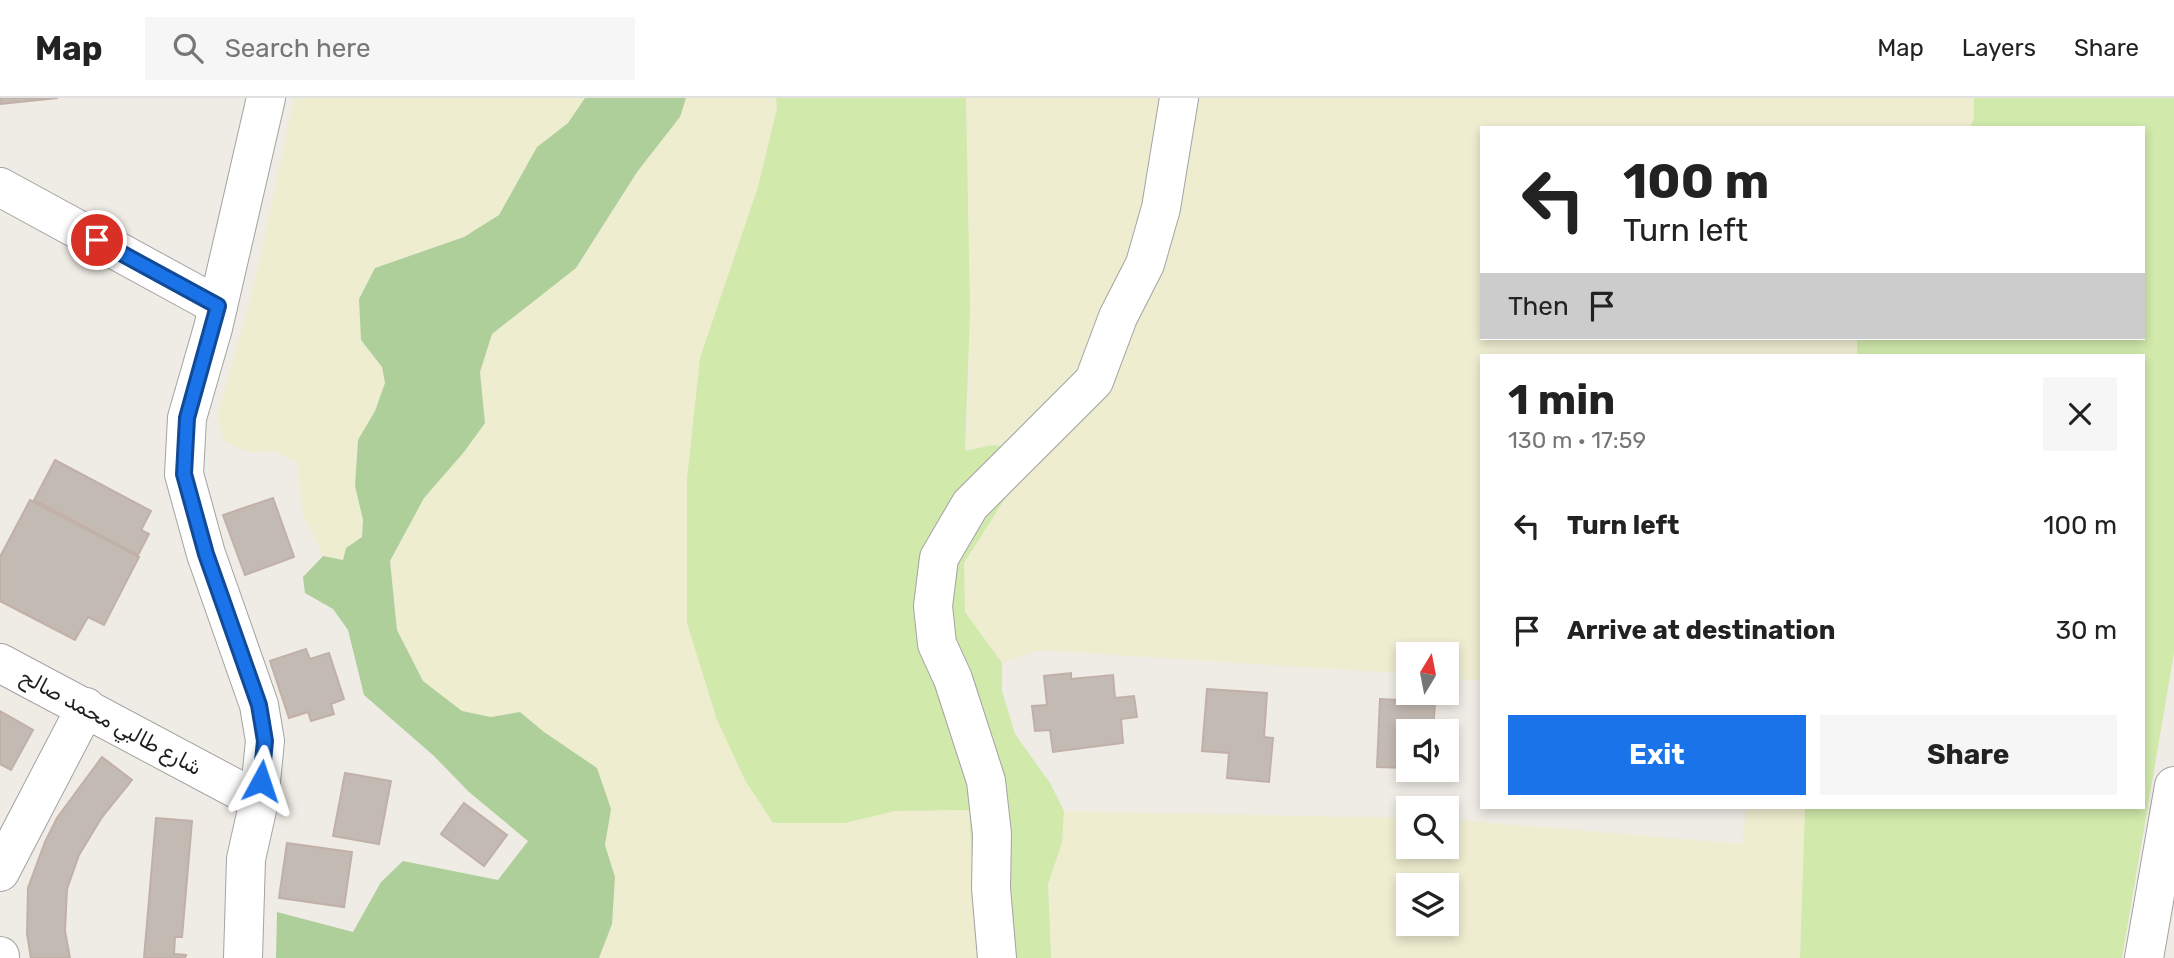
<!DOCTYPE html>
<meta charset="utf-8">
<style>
:root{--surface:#fff;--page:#f6f6f6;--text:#222;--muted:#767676;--line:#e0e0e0;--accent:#1a73e8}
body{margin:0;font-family:Rubik,Cairo,sans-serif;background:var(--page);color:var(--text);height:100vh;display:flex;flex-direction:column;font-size:26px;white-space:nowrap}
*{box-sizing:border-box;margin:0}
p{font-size:23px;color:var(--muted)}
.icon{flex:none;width:38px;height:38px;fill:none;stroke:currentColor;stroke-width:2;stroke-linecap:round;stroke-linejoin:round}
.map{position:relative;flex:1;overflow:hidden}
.side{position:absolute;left:1480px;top:256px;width:665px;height:455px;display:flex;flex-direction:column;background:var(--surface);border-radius:0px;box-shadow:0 4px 10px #0003}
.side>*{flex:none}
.banner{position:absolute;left:1480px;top:28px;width:665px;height:214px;border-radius:0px;box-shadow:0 4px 10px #0003;background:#fff;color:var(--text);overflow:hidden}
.needle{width:46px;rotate:10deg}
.controls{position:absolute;left:1396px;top:544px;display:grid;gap:14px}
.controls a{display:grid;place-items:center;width:63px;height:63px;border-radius:0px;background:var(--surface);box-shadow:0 4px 10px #0003;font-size:35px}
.pin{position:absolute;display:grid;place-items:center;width:60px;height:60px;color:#fff;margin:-30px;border:4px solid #fff;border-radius:50%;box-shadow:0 2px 7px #0007}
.me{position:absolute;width:77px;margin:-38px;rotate:5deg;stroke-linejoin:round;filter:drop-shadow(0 0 5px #0008)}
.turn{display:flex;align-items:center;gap:24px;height:147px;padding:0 28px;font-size:32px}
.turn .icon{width:91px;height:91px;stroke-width:2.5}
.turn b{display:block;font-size:49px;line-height:60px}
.then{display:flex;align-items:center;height:66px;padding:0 28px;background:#0003;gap:14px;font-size:26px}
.round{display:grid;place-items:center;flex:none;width:74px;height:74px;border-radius:0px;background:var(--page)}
.summary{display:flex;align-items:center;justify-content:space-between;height:119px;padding:0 28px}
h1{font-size:42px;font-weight:700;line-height:52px}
.button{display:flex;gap:14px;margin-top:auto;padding:14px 28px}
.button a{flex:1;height:80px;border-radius:0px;background:var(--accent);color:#fff;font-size:28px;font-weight:700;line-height:80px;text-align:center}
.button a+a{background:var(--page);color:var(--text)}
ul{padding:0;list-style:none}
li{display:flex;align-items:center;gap:21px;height:105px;padding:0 28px}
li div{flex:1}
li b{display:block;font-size:26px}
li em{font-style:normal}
header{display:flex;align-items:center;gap:42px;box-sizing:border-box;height:98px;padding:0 35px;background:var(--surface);border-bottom:2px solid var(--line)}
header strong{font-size:33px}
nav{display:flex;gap:38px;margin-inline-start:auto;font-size:24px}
.search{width:490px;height:63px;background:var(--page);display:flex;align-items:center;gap:18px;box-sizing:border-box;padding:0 24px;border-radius:0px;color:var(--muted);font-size:26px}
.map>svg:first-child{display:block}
.farmland{fill:#eeedd0;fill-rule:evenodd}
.grass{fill:#d1e9ab}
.forest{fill:#afcf9a}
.building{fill:#c4bab4;stroke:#c1b0a7;stroke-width:2}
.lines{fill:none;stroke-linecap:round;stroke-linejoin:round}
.minor-casing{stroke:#a3a3a3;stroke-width:40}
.minor{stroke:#fff;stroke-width:38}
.route-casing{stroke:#114b97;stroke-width:18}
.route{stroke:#1a73e8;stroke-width:12}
.labels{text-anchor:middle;stroke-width:7;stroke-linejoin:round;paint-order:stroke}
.street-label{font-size:21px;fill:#1f1f1f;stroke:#fff}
</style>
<header>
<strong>Map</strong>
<div class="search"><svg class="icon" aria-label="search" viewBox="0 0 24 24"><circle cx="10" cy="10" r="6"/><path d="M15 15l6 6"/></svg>Search here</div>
<nav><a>Map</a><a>Layers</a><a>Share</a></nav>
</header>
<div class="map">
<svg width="2174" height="860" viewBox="0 0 2174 860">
<rect width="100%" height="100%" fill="#efebe5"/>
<g class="farmland">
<path d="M294,0H585L568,25L537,49L499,117L464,139L375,170L359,201L361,242L382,269L385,286L375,313L358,343L355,388L363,422L362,439L346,450L343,462L323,458L303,416L297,365L275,353L251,355L224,343L217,319L255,183Z"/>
<path d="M686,0H776L777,10L758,89L700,260L687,381V525L717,622L745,682L773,725H845L895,713L969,712L978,860H599L612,826L615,779L605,747L611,711L544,634L521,614L491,619L462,613L423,583L397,532L390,463L424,400L464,354L485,325L480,274L492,236L576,170L637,74L680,19Z"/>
<path d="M966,0H1974V20L1970,30H1482V240H1857V257H1482V583L1447,580V556H1409V576L1040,552L1002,565L965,514L964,465L1020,377L993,347L965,353L969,298Z"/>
<path d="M1746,709H1805L1800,860H1051L1048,786L1062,745L1064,713L1409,720V749H1447V721L1742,746ZM1409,788H1447V826H1409Z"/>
</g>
<g class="grass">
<path d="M776,0H966L970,213L965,353L993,347L1013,350L1020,377L964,465L965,514L1002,565V593L1015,636L1050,685L1064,713L1062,745L1048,786L1051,860H978L969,712L895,713L845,725H773L745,682L717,622L687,525V381L700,260L758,89L777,10Z"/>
<path d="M1974,0H2174V555L2122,860H1800L1805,709H2144V257H1857V240H2144V30H1970L1974,20Z"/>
</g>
<path class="forest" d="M585,0H686L680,19L637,74L576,170L492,236L480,274L485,325L464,354L424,400L390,463L397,532L423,583L462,613L491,619L520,614L544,634L597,670L611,711L605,747L615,779L612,826L599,860H276L277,814L353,834L381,784L403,763L498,782L528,743L469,694L434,658L364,597L348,532L333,511L305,495L303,479L323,458L343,462L346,450L362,439L363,422L355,388L358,342L375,313L385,285L382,269L361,242L359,201L375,170L464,139L499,117L537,49L568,25Z"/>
<g class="building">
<path d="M0,0H58L0,6Z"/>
<path d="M55,362L151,413L141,432L149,436L138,457L34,402Z"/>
<path d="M273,400L294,459L245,477L223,417Z"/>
<path d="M30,402L139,459L104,527L88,519L75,542L0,503V459Z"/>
<path d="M306,551L310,561L329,555L344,601L331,606L334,616L311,623L308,614L289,620L270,563Z"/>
<path d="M1071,575V581L1113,577L1115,600L1134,598L1137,619L1121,621L1123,645L1053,654L1050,632L1035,633L1032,608L1047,607L1044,578Z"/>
<path d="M1207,591L1267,595L1264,639L1273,640L1269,684L1227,680L1229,655L1202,653Z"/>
<path d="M1380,601L1435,604L1433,634H1409V670L1377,669Z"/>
<path d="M0,613L33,632L11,672L0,666Z"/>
<path d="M102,659L132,682L102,719L79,757L67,791L65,833L70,860H31L27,836L28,790L45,744L57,720Z"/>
<path d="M345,675L391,683L379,746L333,738Z"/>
<path d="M464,705L507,737L484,768L441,736Z"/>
<path d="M156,720L192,723L182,839H175L174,856L186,857L185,860H144Z"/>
<path d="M287,745L352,754L344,809L279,800Z"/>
</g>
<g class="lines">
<g class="minor-casing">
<g id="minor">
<path d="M0,89L218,208"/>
<path d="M0,565L259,703"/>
<path d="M0,774L86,609"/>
<path d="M0,858V860"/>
<path d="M243,860L246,761L259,703L265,643L259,607L206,456L184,376L187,320L213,230L266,0"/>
<path d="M997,860L991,790L992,736L986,683L953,581L937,546L933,508L939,460L970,407L1094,283L1118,219L1145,166L1161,110L1179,0"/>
<path d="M2144,860L2174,688"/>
</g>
</g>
<use href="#minor" class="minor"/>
</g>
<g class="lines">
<g class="route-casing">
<path id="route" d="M97,142L218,208L187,320L184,376L206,456L259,607L265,643L261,683"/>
</g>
<use href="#route" class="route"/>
</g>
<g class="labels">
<g class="street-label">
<text transform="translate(111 624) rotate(28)" y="7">شارع طالبي محمد صالح</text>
</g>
</g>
</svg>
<div class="controls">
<a><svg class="needle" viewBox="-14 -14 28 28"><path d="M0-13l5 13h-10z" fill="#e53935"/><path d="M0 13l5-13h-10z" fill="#767676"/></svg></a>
<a><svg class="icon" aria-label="sound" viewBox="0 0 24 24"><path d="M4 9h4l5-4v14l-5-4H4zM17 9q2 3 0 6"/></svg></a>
<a><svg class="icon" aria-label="search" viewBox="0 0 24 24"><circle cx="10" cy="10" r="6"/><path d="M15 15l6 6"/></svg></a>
<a><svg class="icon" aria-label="layers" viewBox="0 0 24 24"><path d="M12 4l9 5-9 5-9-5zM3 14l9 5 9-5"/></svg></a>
</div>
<div class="pin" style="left:97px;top:142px;background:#d93025"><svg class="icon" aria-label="arrive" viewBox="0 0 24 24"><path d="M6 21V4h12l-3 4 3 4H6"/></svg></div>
<svg class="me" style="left:261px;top:683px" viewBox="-20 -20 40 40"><path d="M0-17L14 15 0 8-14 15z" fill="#1a73e8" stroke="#fff" stroke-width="4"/></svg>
<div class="banner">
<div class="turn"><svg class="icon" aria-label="left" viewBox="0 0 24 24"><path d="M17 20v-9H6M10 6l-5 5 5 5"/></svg><div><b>100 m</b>Turn left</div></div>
<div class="then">Then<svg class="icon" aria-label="arrive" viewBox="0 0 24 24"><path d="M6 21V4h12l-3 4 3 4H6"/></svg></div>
</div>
<section class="side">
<div class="summary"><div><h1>1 min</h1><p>130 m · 17:59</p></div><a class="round"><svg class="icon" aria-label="close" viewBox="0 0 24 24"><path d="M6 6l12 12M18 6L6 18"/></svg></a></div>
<ul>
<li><svg class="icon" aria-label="left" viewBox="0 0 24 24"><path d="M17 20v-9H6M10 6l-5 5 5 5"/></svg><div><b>Turn left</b></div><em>100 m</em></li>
<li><svg class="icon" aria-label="arrive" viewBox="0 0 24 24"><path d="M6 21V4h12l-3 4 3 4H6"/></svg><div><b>Arrive at destination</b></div><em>30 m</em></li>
</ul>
<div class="button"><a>Exit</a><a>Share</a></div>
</section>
</div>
